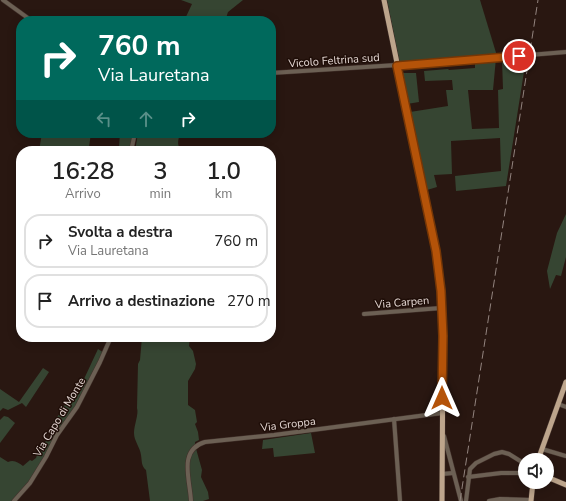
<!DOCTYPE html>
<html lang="it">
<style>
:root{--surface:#fff;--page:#f2f2f2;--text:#222;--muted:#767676;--line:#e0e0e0}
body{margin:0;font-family:"Nunito Sans",sans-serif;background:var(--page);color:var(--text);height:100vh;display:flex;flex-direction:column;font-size:15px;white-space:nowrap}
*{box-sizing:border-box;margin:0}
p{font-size:13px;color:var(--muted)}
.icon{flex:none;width:22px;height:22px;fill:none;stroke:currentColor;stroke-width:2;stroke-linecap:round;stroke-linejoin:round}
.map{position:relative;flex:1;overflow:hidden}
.drawer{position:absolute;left:16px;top:146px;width:260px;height:196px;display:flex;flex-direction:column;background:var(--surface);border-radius:16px;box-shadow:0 2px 10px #0003}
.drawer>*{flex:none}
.guide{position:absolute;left:16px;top:16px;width:260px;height:122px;border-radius:16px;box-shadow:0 2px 10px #0003;background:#00695c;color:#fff;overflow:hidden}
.fabs{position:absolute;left:518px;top:453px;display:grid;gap:8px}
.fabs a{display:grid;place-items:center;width:36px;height:36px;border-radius:50%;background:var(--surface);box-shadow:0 2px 10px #0003;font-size:20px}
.pin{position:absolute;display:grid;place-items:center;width:34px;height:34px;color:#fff;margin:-17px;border:2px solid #fff;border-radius:50%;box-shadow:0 1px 4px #0007}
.me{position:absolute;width:44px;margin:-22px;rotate:0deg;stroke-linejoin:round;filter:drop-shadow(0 0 3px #0008)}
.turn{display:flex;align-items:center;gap:14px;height:84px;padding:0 16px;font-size:18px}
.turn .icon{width:52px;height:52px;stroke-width:2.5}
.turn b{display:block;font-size:28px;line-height:34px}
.lanes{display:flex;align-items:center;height:38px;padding:0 16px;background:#0003;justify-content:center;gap:20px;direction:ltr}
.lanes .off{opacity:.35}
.eta{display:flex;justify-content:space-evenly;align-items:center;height:68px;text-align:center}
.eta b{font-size:24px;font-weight:600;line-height:28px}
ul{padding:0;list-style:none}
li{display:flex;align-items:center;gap:12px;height:54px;margin:0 8px 6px;padding:0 8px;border:2px solid var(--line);border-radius:16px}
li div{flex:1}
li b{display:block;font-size:15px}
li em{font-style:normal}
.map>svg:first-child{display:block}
.green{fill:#364532}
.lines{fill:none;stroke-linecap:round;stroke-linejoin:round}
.minor-casing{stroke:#43322c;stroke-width:5}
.major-casing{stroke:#43322c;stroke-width:6}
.minor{stroke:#6c6054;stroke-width:4}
.major{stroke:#bda58c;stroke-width:5}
.rail{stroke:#93847f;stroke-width:1;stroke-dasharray:8 4;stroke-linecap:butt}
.route-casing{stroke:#753606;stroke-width:10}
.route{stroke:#b45309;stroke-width:7}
.labels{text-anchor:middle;stroke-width:3;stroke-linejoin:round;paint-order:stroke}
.street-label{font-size:11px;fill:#e4d7d3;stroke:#1f0e08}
</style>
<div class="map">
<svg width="566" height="501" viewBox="0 0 566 501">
<rect width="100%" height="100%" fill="#291711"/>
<g class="green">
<path d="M181,0H243L228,12L225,21H184L192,4Z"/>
<path d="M387,0H480L497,56L400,64Z"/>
<path d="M496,58L493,90H468L472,129L499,128L498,90L503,89L502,60L526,59L506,186L456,191L455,176L501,171L500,138L451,141L452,174L434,175L437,187L427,190L410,112L448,106L446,90H453L452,80L425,81L424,71L448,69L449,70L475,68V60Z"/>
<path d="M401,73H416L419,102L407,104Z"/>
<path d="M42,133H91L89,147L99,151H39Z"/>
<path d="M120,133H133L131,151H117L119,147Z"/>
<path d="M138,133H180C178,141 176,146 183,151H135Z"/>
<path d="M566,214V257L561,276L556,275L550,289L547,271L557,233Z"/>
<path d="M142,337H190L189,346L193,351L196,364L195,369L188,381V405L195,410L197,422L195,424L198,432L199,440L195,442V445L202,470L201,477L208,492L209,499L203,501H150L146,470C141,466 142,461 141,455C140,447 134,441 134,433C134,425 139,414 137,408L138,364L140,360Z"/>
<path d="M98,349L104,353C78,404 50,456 14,501H0V457L8,462C14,459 19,463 23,466L30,460L32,461L36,458L39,449L52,434L51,425L61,412L64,406L84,379Z"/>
<path d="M43,368L49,372L26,407L22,403L8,410L3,408L0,411V389L19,402Z"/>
<path d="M4,416L8,417L15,423L0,443V420Z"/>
<path d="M311,433L315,453L274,457L273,448L262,449L263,440Z"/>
</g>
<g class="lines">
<g class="minor-casing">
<g id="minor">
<path d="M3,0L32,21"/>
<path d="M397,66L566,52"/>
<path d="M271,73L397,65"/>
<path d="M131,151L135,133"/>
<path d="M364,314L441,308"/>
<path d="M558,404L566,407"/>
<path d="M394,419L400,501"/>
<path d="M444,436L461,501"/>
<path d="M542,449L566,456"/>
<path d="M442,474L453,473"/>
<path d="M468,477L501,473H525"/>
<path d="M14,501L30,483L46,457L57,435L77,407L100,362L111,337"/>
<path d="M191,501C190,479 178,450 205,442L274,435L442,413"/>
<path d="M466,501L470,469L476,463L494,454L502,452L509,454L525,464"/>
<path d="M489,501L500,499L531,500"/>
</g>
</g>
<g class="major-casing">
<g id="major">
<path d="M384,0L425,198L436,251L441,291L443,336L442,501"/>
<path d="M538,460L566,382"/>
<path d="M547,477L566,485"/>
<path d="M531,501L533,482"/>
</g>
</g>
<use href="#minor" class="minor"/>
<use href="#major" class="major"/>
<path class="rail" d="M460,501L538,0"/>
</g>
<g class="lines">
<g class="route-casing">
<path id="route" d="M442,398L443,336L441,291L436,251L397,66L519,56"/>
</g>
<use href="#route" class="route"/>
</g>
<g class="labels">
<g class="street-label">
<text transform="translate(334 60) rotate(-4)" y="4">Vicolo Feltrina sud</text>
<text transform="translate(402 302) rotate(-5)" y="4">Via Carpen</text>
<text transform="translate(59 417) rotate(-59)" y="4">Via Capo di Monte</text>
<text transform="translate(288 424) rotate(-7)" y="4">Via Groppa</text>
</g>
</g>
</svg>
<div class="fabs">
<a><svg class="icon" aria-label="sound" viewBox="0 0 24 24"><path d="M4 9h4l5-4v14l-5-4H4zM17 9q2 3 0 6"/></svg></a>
</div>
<div class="pin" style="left:519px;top:56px;background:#d93025"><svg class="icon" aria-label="arrive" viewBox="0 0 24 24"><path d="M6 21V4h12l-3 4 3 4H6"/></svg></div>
<svg class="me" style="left:442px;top:398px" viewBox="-20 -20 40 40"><path d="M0-17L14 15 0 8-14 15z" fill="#b45309" stroke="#fff" stroke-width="4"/></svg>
<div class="guide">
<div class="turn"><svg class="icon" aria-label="right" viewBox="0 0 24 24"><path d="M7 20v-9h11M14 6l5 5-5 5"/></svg><div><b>760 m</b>Via Lauretana</div></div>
<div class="lanes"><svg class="icon off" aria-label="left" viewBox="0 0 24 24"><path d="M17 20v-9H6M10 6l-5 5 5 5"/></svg><svg class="icon off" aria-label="ahead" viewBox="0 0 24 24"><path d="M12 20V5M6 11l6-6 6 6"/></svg><svg class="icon" aria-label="right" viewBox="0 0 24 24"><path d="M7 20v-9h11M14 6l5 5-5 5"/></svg></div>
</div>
<section class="drawer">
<div class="eta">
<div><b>16:28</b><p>Arrivo</p></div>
<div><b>3</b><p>min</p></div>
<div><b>1.0</b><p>km</p></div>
</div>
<ul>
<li><svg class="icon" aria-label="right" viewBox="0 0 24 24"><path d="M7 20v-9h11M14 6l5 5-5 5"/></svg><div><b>Svolta a destra</b><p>Via Lauretana</p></div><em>760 m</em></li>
<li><svg class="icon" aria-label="arrive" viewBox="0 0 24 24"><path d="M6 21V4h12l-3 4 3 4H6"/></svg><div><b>Arrivo a destinazione</b></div><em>270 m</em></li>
</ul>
</section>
</div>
